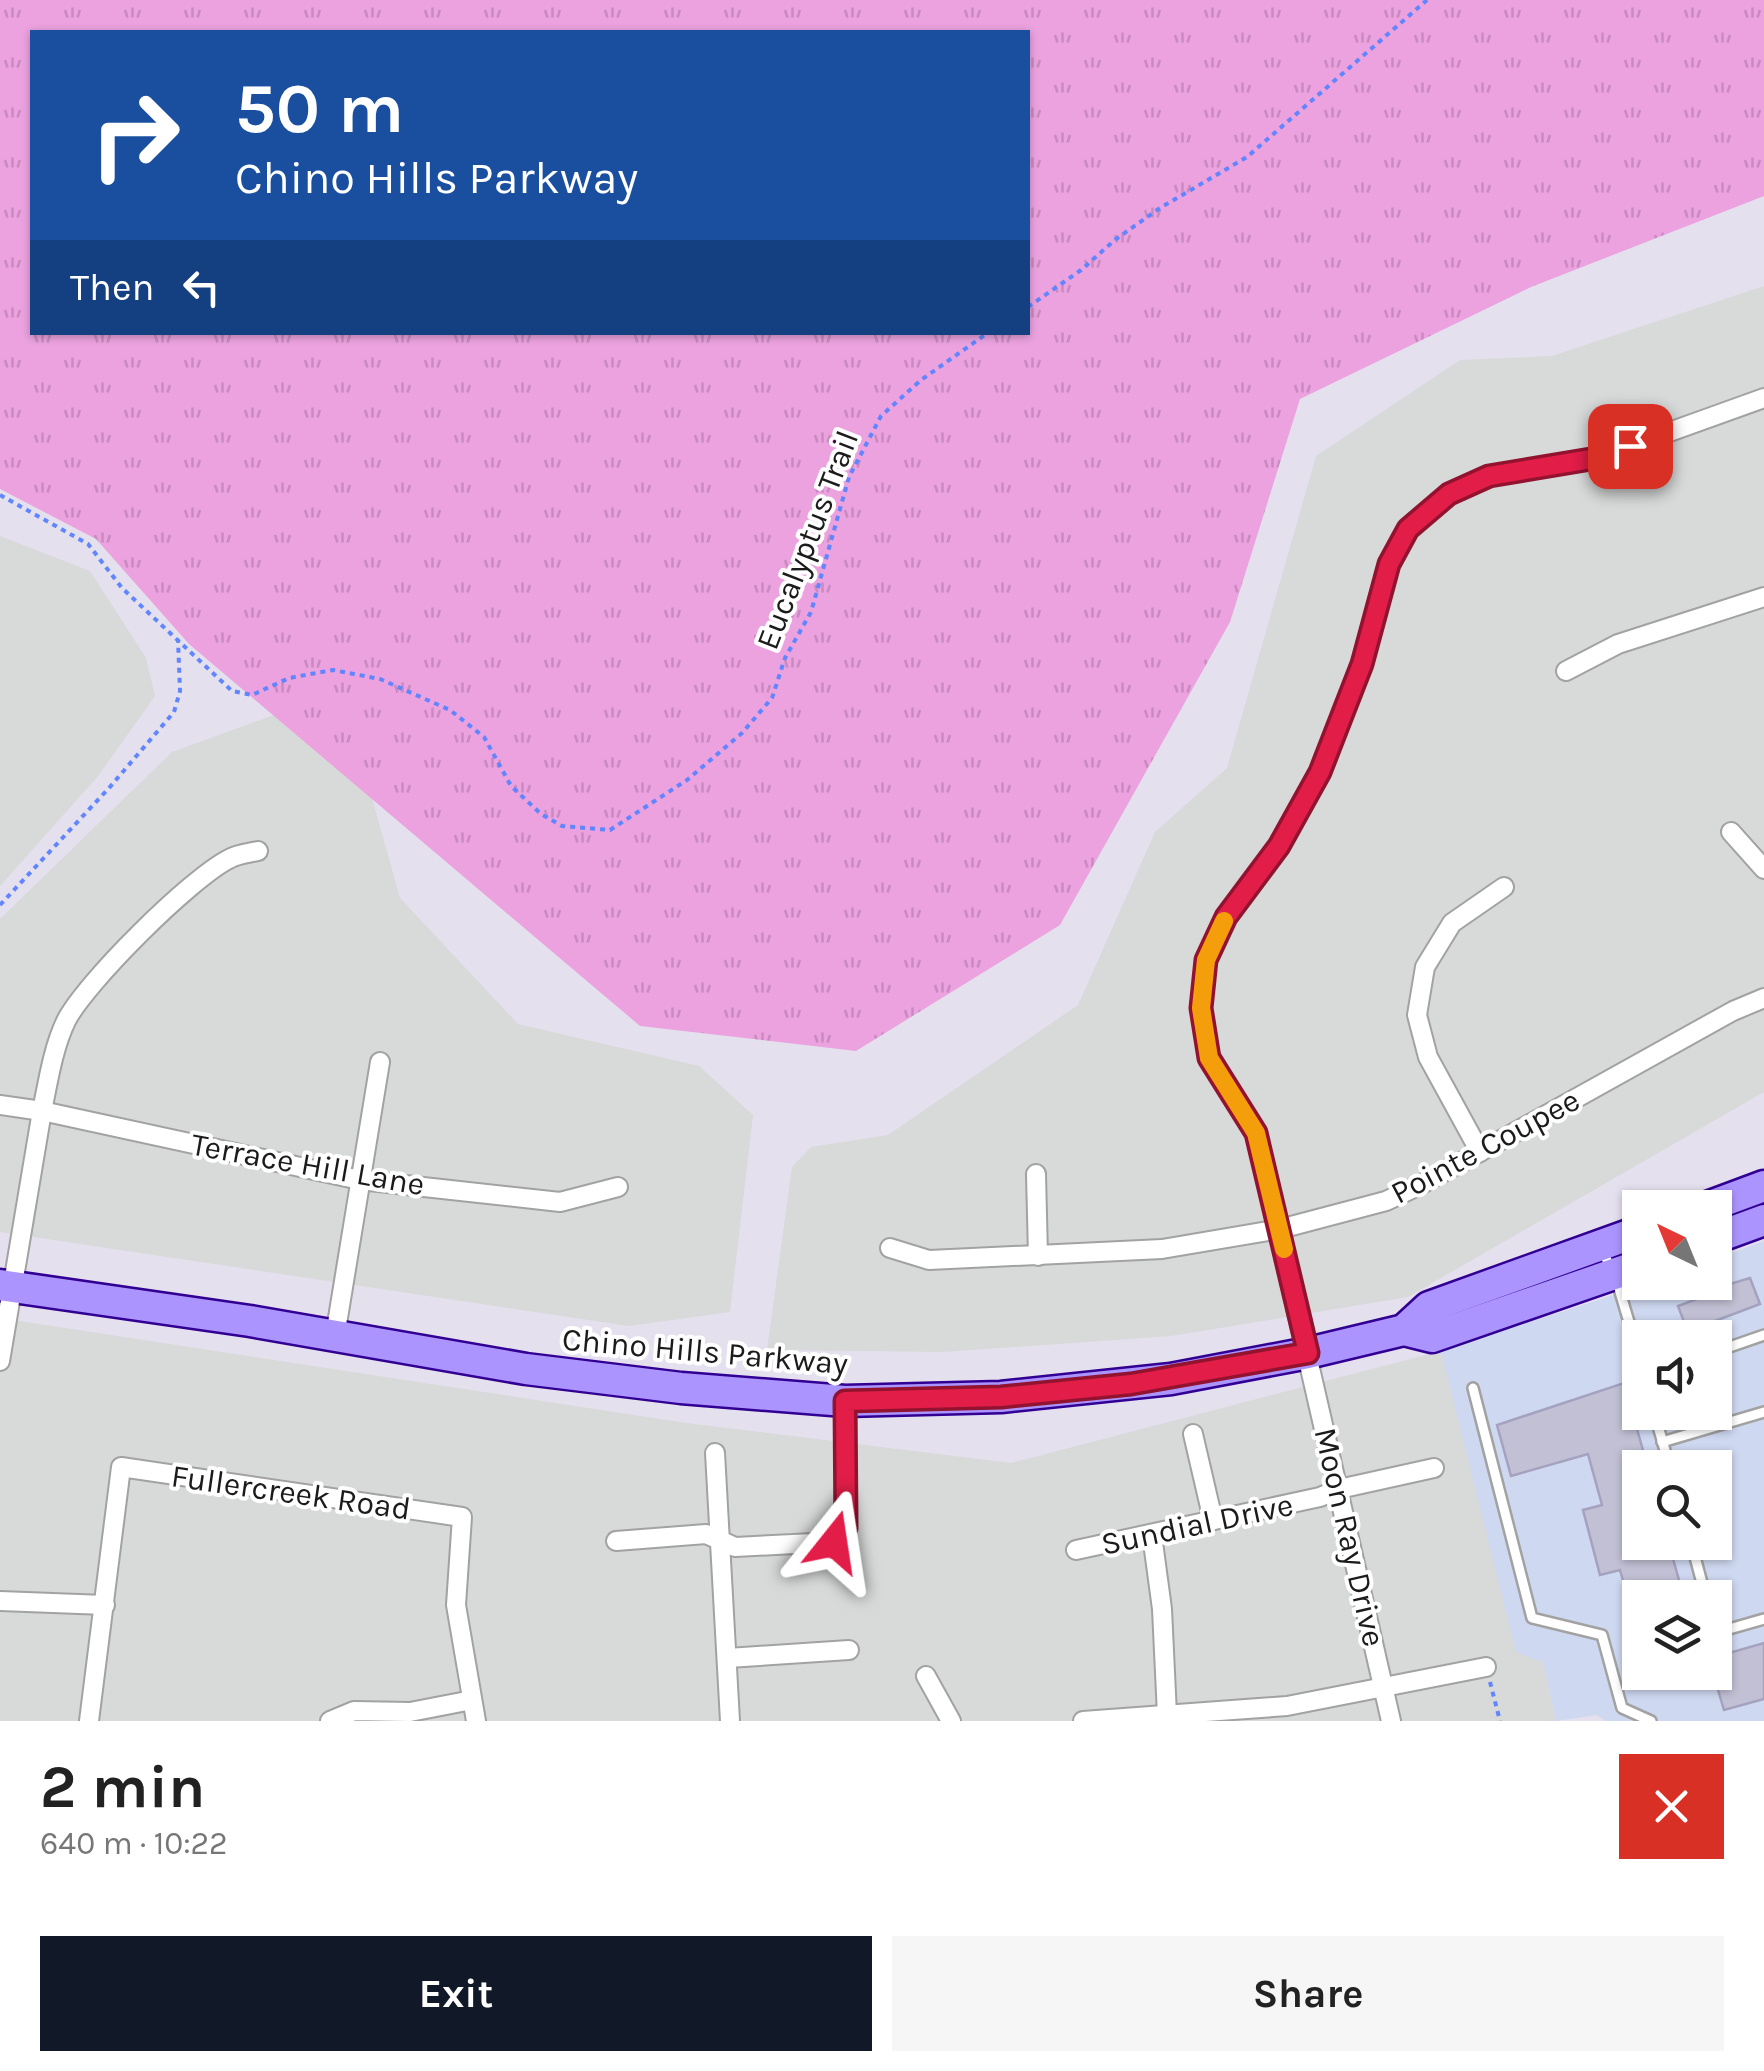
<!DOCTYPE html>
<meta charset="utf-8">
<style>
:root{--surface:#fff;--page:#f6f6f6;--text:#222;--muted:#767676;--accent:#111827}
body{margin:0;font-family:Karla,sans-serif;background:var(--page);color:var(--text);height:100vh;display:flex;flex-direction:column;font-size:38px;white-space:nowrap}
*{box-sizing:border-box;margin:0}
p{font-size:32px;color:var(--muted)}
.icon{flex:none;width:55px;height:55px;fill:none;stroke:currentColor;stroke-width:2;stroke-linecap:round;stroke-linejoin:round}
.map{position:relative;height:1721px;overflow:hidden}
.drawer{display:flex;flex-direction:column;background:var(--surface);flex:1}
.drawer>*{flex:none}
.hud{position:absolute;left:30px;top:30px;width:1000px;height:305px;border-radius:0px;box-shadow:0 2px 8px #0004;background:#1a4fa0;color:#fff;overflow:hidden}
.needle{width:65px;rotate:317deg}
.controls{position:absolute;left:1622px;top:1190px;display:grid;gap:20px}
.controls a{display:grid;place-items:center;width:110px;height:110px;border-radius:0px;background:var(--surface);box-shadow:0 2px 8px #0004;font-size:50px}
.pin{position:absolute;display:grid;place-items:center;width:85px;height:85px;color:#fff;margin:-42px;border-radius:20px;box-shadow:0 5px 15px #0006}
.me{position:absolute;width:110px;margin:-55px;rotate:15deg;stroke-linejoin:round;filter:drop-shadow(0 0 8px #0008)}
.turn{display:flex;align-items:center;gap:35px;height:210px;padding:0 40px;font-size:45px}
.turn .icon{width:130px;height:130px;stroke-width:2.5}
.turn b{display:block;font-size:70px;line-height:85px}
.then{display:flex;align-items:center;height:95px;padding:0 40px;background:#0003;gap:20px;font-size:38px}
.round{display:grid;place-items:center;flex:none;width:105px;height:105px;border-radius:0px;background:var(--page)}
.headline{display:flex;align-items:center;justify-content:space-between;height:170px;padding:0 40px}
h1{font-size:60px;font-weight:700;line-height:75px}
.button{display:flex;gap:20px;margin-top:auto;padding:20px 40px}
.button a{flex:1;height:115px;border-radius:0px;background:var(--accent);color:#fff;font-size:40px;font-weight:700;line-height:115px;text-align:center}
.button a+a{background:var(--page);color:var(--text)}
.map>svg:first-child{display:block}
.residential{fill:#d8d9d9}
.commercial{fill:#ced8f0;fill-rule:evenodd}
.grass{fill:url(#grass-tufts);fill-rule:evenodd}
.building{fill:#c2c0d4;stroke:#a5a2c0;stroke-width:2.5}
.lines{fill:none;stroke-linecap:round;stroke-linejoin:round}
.service-casing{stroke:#a2a2a2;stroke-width:14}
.minor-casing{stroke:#a2a2a2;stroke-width:22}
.primary-casing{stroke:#310093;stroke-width:35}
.path{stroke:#6085ff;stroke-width:4;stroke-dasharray:5 5;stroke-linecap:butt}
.service{stroke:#fff;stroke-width:9}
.minor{stroke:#fff;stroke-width:18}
.primary{stroke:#ac94ff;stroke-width:30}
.route-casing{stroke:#92132f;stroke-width:25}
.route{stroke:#e11d48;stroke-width:18}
.slow{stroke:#f59e0b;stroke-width:18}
.labels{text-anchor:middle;stroke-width:8;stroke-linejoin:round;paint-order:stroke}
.street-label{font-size:32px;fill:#1b1b1b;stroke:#fff}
</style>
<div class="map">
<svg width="1764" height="1721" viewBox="0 0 1764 1721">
<defs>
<pattern id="grass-tufts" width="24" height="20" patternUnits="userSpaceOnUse" patternTransform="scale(2.5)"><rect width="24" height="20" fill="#eba2df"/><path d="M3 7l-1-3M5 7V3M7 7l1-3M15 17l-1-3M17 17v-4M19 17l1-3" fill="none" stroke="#c98bbf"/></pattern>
</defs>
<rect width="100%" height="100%" fill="#e4e0ee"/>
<g class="residential">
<path d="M1764,286V1092L1408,1297L1171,1336L943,1352L767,1350L792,1167L811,1147L888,1135L1078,1005L1155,832L1227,768L1316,456L1460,360L1552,356Z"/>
<path d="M0,536L90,571L146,658L155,696L98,776L0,886Z"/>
<path d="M274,715L372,798L400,898L518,1024L699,1066L753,1115L730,1312L629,1326L0,1232V919L172,752Z"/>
<path d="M0,1318L686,1423L1011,1463L1441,1351L1543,1662L1556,1721H0Z"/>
</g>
<path class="commercial" d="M1764,1241V1721H1606L1597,1715L1556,1721L1543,1662L1516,1652L1441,1351L1651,1283L1715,1282V1259ZM1640,1338H1715V1412H1640ZM1640,1468H1715V1542H1640ZM1640,1598H1715V1672H1640Z"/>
<path class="grass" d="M0,0H1764V196L1531,287L1300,399L1230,622L1060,925L856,1051L640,1026L189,644L96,539L0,489ZM32,32H1028V332H32Z"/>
<g class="building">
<path d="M1750,1278L1760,1304L1707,1324L1712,1338H1690L1678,1306L1697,1299L1696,1294Z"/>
<path d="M1624,1383L1648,1468H1640V1542H1683L1685,1552L1672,1555L1684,1598H1628L1620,1570L1600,1575L1583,1510L1602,1505L1588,1454L1511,1476L1497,1425Z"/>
<path d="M1764,1643V1699L1724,1710L1715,1680V1657Z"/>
</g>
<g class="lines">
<g class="service-casing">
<g id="service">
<path d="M1601,1249L1615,1275L1640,1359"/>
<path d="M1715,1352L1764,1335"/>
<path d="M1473,1388L1532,1618L1602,1635L1622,1708L1651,1721"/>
<path d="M1654,1412L1670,1468"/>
<path d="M1662,1442L1764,1412"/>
<path d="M1691,1542L1706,1598"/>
<path d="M1715,1625L1722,1631L1764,1619"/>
</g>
</g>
<g class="minor-casing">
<g id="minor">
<path d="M1566,671L1618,644L1764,597"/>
<path d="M1731,832L1764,869"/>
<path d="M0,1105L42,1111L360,1180L560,1202L618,1187"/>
<path d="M1480,1152L1428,1057L1417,1015L1425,967L1452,923L1504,887"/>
<path d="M1036,1174L1038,1256"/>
<path d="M890,1248L929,1260L1162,1249L1280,1229L1386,1201L1422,1184L1733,1011L1764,998"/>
<path d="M335,1336L380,1062"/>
<path d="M0,1361L42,1111C48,1082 53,1048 66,1021C85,983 191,878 229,859C237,854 249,853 258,851"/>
<path d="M1193,1434L1213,1520"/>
<path d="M715,1453L730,1721"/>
<path d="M1152,1535L1162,1609L1167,1715"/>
<path d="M616,1541L706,1534L735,1547L834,1542L842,1536L846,1528L845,1401"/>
<path d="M1076,1550L1320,1497L1339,1489L1434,1468"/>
<path d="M0,1601L105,1605"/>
<path d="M728,1658L849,1650"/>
<path d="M926,1676L951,1721"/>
<path d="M89,1721L121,1467L462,1517L456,1605L476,1721"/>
<path d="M330,1721L354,1711L410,1712L472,1700"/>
<path d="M1083,1721L1287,1706L1486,1667"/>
<path d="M1391,1721L1256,1133L1209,1058L1201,1008L1205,960L1226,917L1279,847L1320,771L1362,665L1389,564L1408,529L1449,494L1489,477L1597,458L1764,398"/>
</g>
</g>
<g class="primary-casing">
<g id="primary">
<path d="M1705,1208L1764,1186"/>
<path d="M1715,1238L1764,1220"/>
<path d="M0,1285L250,1321L526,1369L681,1388L845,1401L1001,1397L1171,1379L1308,1353L1404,1330L1429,1307L1640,1231"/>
<path d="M1404,1330L1432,1337L1640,1265"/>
</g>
</g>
<g class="path">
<path d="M1028,307L1081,270L1116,239L1160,208L1247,157L1427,0"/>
<path d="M0,495L88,544L122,588L232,691L252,695L289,678L333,670L380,679L450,710L484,737L511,786L541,814L562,826L610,830L687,780L742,733L772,698L785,658L811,612L849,477L881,416L921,380L989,332"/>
<path d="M0,905L109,788L174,712L180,691L178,640"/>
<path d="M1490,1682L1500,1721"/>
</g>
<use href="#service" class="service"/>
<use href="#minor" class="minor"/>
<use href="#primary" class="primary"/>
</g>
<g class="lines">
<g class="route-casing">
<path id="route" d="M834,1542L842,1536L846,1528L845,1401L1001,1397L1131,1384L1308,1353L1256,1133L1209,1058L1201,1008L1206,960L1226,917L1279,846L1320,772L1362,664L1389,564L1408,529L1449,494L1489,476L1597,458L1630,446"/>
</g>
<use href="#route" class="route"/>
<path class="slow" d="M1224,921L1206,960L1201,1008L1209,1058L1256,1133L1284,1249"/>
</g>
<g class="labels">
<g class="street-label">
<text transform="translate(807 540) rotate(-69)" y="11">Eucalyptus Trail</text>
<text transform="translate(1485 1146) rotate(-28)" y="11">Pointe Coupee</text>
<text transform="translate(308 1164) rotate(10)" y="11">Terrace Hill Lane</text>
<text transform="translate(705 1351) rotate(5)" y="11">Chino Hills Parkway</text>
<text transform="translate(291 1492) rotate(8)" y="11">Fullercreek Road</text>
<text transform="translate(1197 1524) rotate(-12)" y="11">Sundial Drive</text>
<text transform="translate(1350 1537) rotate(77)" y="11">Moon Ray Drive</text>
</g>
</g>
</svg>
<div class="controls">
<a><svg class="needle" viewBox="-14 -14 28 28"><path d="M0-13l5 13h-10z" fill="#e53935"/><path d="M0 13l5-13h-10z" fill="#767676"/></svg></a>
<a><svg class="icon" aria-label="sound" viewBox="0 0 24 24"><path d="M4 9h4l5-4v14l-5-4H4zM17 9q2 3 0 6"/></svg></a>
<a><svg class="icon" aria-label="search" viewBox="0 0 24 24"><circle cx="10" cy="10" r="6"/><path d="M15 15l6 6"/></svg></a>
<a><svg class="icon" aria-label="layers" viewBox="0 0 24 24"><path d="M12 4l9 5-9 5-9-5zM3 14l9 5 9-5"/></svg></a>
</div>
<div class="pin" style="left:1630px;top:446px;background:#d93025"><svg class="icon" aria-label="arrive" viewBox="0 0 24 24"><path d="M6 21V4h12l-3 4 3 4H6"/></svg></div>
<svg class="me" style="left:834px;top:1542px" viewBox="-20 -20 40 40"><path d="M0-17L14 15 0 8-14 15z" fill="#e11d48" stroke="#fff" stroke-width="4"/></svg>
<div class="hud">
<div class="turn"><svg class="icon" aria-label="right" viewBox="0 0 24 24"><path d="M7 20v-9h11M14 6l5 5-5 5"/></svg><div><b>50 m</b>Chino Hills Parkway</div></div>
<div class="then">Then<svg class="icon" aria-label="left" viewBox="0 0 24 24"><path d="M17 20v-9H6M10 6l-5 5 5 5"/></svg></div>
</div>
</div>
<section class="drawer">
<div class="headline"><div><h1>2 min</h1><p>640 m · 10:22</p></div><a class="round" style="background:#d93025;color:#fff"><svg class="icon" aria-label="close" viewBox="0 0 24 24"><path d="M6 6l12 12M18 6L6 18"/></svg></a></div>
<div class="button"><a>Exit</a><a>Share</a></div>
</section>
